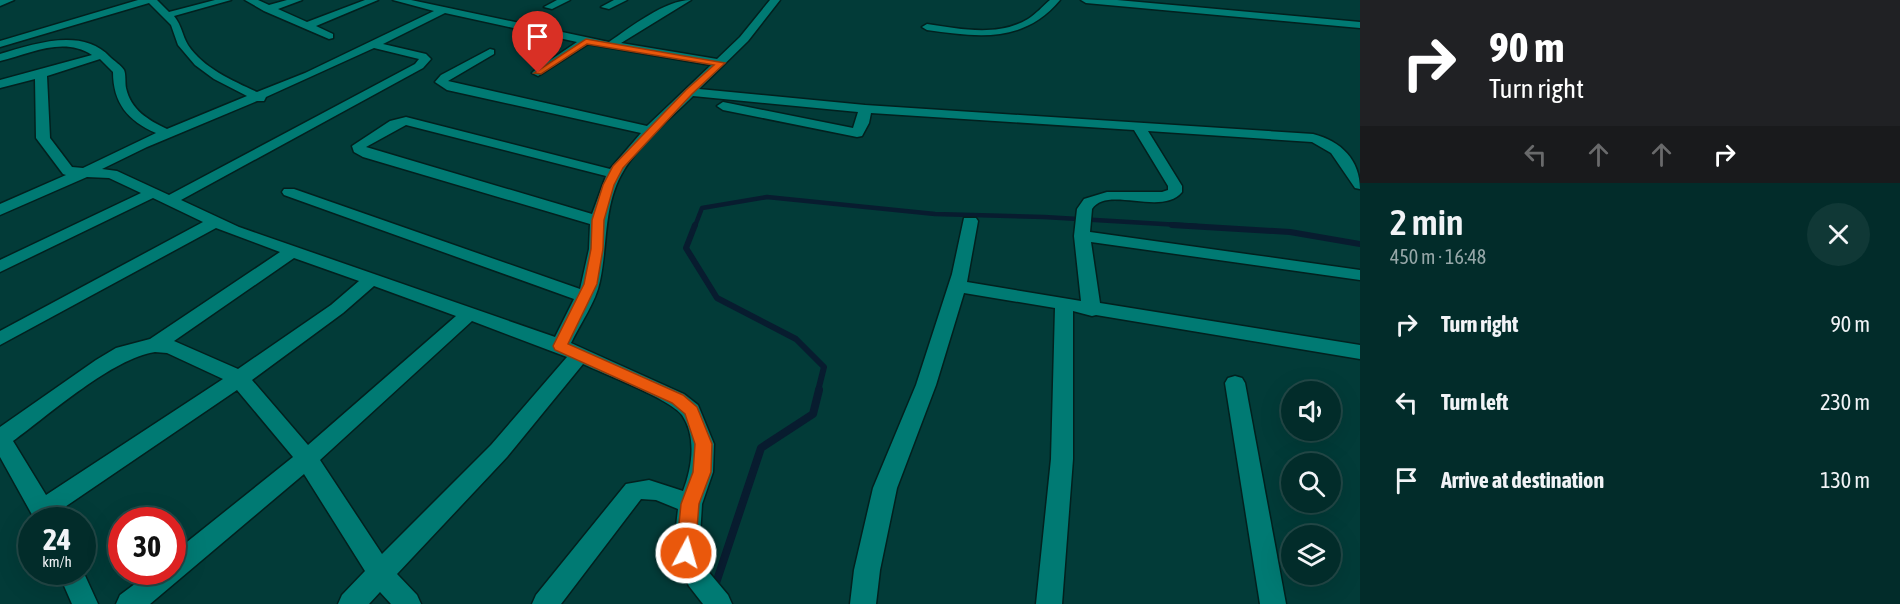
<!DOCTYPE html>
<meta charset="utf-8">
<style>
:root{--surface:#022c2a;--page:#103836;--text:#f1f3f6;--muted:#96a7a8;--line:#234847}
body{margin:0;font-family:"Asap Condensed",sans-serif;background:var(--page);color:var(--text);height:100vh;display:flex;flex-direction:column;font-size:22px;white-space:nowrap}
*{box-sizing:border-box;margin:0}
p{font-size:20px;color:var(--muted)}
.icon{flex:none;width:33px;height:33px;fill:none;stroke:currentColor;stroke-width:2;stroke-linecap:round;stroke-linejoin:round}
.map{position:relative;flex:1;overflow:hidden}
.panel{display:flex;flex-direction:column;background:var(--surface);width:540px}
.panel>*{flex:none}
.hud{background:#202124;color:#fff;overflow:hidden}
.tools{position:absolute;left:1281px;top:381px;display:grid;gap:12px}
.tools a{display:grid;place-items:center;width:60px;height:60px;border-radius:50%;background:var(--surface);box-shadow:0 6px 24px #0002,0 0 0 2px var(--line);font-size:30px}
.speed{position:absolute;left:18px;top:507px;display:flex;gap:12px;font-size:30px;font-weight:700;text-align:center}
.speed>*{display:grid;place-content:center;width:78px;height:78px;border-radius:50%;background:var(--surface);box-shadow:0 6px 24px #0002,0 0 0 2px var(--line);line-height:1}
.speed small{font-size:15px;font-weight:400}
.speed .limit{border:9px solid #d22;background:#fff;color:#111}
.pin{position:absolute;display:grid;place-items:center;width:51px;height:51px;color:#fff;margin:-62px -26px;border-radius:50% 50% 50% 0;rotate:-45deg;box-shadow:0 0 6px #0007}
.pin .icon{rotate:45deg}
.me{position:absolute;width:66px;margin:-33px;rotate:6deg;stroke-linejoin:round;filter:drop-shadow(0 0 4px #0008)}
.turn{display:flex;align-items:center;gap:21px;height:126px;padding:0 30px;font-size:27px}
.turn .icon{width:78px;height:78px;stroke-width:2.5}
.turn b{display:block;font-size:42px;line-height:51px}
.lanes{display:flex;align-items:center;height:57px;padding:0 30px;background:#0003;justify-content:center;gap:30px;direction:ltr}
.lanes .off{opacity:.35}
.round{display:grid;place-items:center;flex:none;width:63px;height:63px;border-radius:32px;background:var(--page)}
.overview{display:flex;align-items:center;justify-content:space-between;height:102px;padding:0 30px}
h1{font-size:36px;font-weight:600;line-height:45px}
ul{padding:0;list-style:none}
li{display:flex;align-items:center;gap:18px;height:78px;padding:0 30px}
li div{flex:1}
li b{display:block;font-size:22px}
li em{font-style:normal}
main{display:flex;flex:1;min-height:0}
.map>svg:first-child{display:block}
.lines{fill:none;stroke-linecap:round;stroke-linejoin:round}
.stream-far2{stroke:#081c2f;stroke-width:4.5}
.stream-far1{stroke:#081c2f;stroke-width:6}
.stream{stroke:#081c2f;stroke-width:8}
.street-casing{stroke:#02201e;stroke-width:3}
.street{fill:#007a73;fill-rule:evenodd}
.route{fill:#ea580c;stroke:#983908;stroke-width:1.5}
</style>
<main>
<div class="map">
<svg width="1360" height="604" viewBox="0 0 1360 604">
<rect width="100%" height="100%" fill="#023b38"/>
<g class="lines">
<path class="stream-far2" d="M695,226L702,208L767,197L935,214L1044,217L1197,226"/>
<g class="stream-far1">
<path d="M695,225L686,248L717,298L796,339L824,367L818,391"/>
<path d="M1172,225L1290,232L1360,244"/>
</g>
<path class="stream" d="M709,604L761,448L813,414L819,390"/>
<g class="street-casing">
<g id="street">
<path d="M0,0H14L0,6Z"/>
<path d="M138,0H157L169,12L215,0H231L174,16C182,26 182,35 188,45C203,68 233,81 257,92L305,73L434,11L393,0H411L609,42C631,27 665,0 691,0L621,43L717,59L740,37L770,0H780L748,41L699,89L865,105L1313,134C1341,141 1360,160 1360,189L1355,188L1331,153L1312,142L1148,131L1182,186V192C1162,217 1107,185 1092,209L1090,232L1360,270V280L1091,242L1100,303L1360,345V359L1096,315L1092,316L1073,311V459L1062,604H1036L1051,459L1055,308L964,293L936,385L897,488L880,570L876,604H850L854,570L873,488L916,385L952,274L964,218H976L978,221L967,282L1081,301L1074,236L1077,209L1084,199L1107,192H1162L1168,190V186L1134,130L871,113L869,123L862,136L857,137L723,110L717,106L723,102L853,128L858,112L693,96C671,118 640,143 624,170C603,204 608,244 600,281C596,302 580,324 571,343L684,394L698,405L714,444L713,472L702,504L699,552L707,570L728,595L732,604H703L689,586L673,553L678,509L656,500L641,499L561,604H532L536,595L626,484L649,480L683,491C692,468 697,437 682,415C670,399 604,374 583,364L507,457L397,574L417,595L421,604H391L380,592L369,604H338L342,595L365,571L304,474L150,604H116L120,595L151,572H172V554L293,457L237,390L56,513L58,520H35L0,457V427L96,360L116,348L150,339L280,252L216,228L0,345V331L203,222L153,198L0,272V260L141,193L109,178L87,177L0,215V204L66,175L63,174L36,138L35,79L0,88V80L92,55C63,36 30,54 0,61V54C34,44 82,27 110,57C114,61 121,65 124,70C126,74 125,83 126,88C131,110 148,120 167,129L247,96L214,79L195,65L178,45L171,25L149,3L0,47V41ZM445,13L577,42L534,71L532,73L538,76L588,44L711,65L647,126L448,81L494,54V50L490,49L441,75L435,82L447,90L641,133L610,169L406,117L390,121L352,146L354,152L363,157L590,224L589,249L580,289L294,189H284L282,192L284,195L574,299L555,337L239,227L181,200L423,68L431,59L426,54L383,44ZM374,48L419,59L415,64L169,195L117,171L102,169L147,147L257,101H264L266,97ZM100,59L113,72C113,103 128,121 156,133L83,168L72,167L50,138L47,76ZM406,125L606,176L592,214L366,147ZM294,258L359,281L331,305L238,369L174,341ZM374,286L456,316L308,445L252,380L343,313ZM472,321L567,357L491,445L382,554L320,460ZM155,352L167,353L223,379L46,495L13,441C50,414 113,358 155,352Z"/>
<path d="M245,0H258L269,5L287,0H302L278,9L307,22L365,0H378L316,26L333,34V38L329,39L264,11Z"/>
<path d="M557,0H570L552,9L544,7Z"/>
<path d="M614,0H627L609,9L601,7Z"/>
<path d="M1050,0H1060C1023,44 978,37 927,30L922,27L927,24C960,29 998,37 1028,19C1036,14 1043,6 1050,0Z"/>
<path d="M1081,0H1117L1360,22V28L1086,3Z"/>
<path d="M1235,376L1242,378L1245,383L1286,604H1260L1225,383L1228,378Z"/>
<path d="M82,569L98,604H72L58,572H82Z"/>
</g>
</g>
<use href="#street" class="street"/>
</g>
<path class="route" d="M586,39L725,63L692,94L623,168L614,185L604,220L603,249L597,284L568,344L683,395L697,407L712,444L711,472L699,504L695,553L692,559L686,561L679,559L676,553L681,504L693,472L695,444L685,414L672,403L555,350L553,346L584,284L591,249L592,220L603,185L613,166L686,90L714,65L587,44L541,74L534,73Z"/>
</svg>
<div class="tools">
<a><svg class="icon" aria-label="sound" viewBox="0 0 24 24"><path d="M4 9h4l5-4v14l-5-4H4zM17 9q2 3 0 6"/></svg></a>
<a><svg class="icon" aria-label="search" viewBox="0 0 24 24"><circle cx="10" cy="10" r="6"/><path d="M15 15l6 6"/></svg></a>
<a><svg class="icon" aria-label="layers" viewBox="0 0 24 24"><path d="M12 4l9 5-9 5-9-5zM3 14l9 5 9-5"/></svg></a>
</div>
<div class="speed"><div>24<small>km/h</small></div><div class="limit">30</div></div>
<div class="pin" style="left:538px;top:73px;background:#d93025"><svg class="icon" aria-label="arrive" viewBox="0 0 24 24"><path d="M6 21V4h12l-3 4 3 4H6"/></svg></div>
<svg class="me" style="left:686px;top:553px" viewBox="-20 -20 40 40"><circle r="17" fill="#ea580c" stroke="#fff" stroke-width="3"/><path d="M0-11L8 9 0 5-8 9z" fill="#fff"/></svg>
</div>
<section class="panel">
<div class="hud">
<div class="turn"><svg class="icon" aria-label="right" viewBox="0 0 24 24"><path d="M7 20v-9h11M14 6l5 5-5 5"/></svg><div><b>90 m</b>Turn right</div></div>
<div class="lanes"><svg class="icon off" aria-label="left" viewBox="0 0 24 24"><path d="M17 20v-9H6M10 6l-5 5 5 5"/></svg><svg class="icon off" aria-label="ahead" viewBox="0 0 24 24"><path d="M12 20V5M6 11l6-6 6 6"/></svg><svg class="icon off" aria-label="ahead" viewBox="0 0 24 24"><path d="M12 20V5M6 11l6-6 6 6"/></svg><svg class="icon" aria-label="right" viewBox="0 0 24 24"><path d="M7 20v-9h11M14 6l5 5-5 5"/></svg></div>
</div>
<div class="overview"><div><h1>2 min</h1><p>450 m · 16:48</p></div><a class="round"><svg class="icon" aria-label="close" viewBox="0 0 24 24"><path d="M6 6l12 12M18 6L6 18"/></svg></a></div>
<ul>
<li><svg class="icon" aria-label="right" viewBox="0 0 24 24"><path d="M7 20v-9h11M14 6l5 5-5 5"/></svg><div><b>Turn right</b></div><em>90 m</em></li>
<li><svg class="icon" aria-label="left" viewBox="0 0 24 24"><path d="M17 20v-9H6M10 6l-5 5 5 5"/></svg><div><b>Turn left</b></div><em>230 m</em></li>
<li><svg class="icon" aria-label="arrive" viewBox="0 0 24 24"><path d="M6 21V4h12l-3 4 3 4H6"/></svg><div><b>Arrive at destination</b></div><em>130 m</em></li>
</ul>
</section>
</main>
